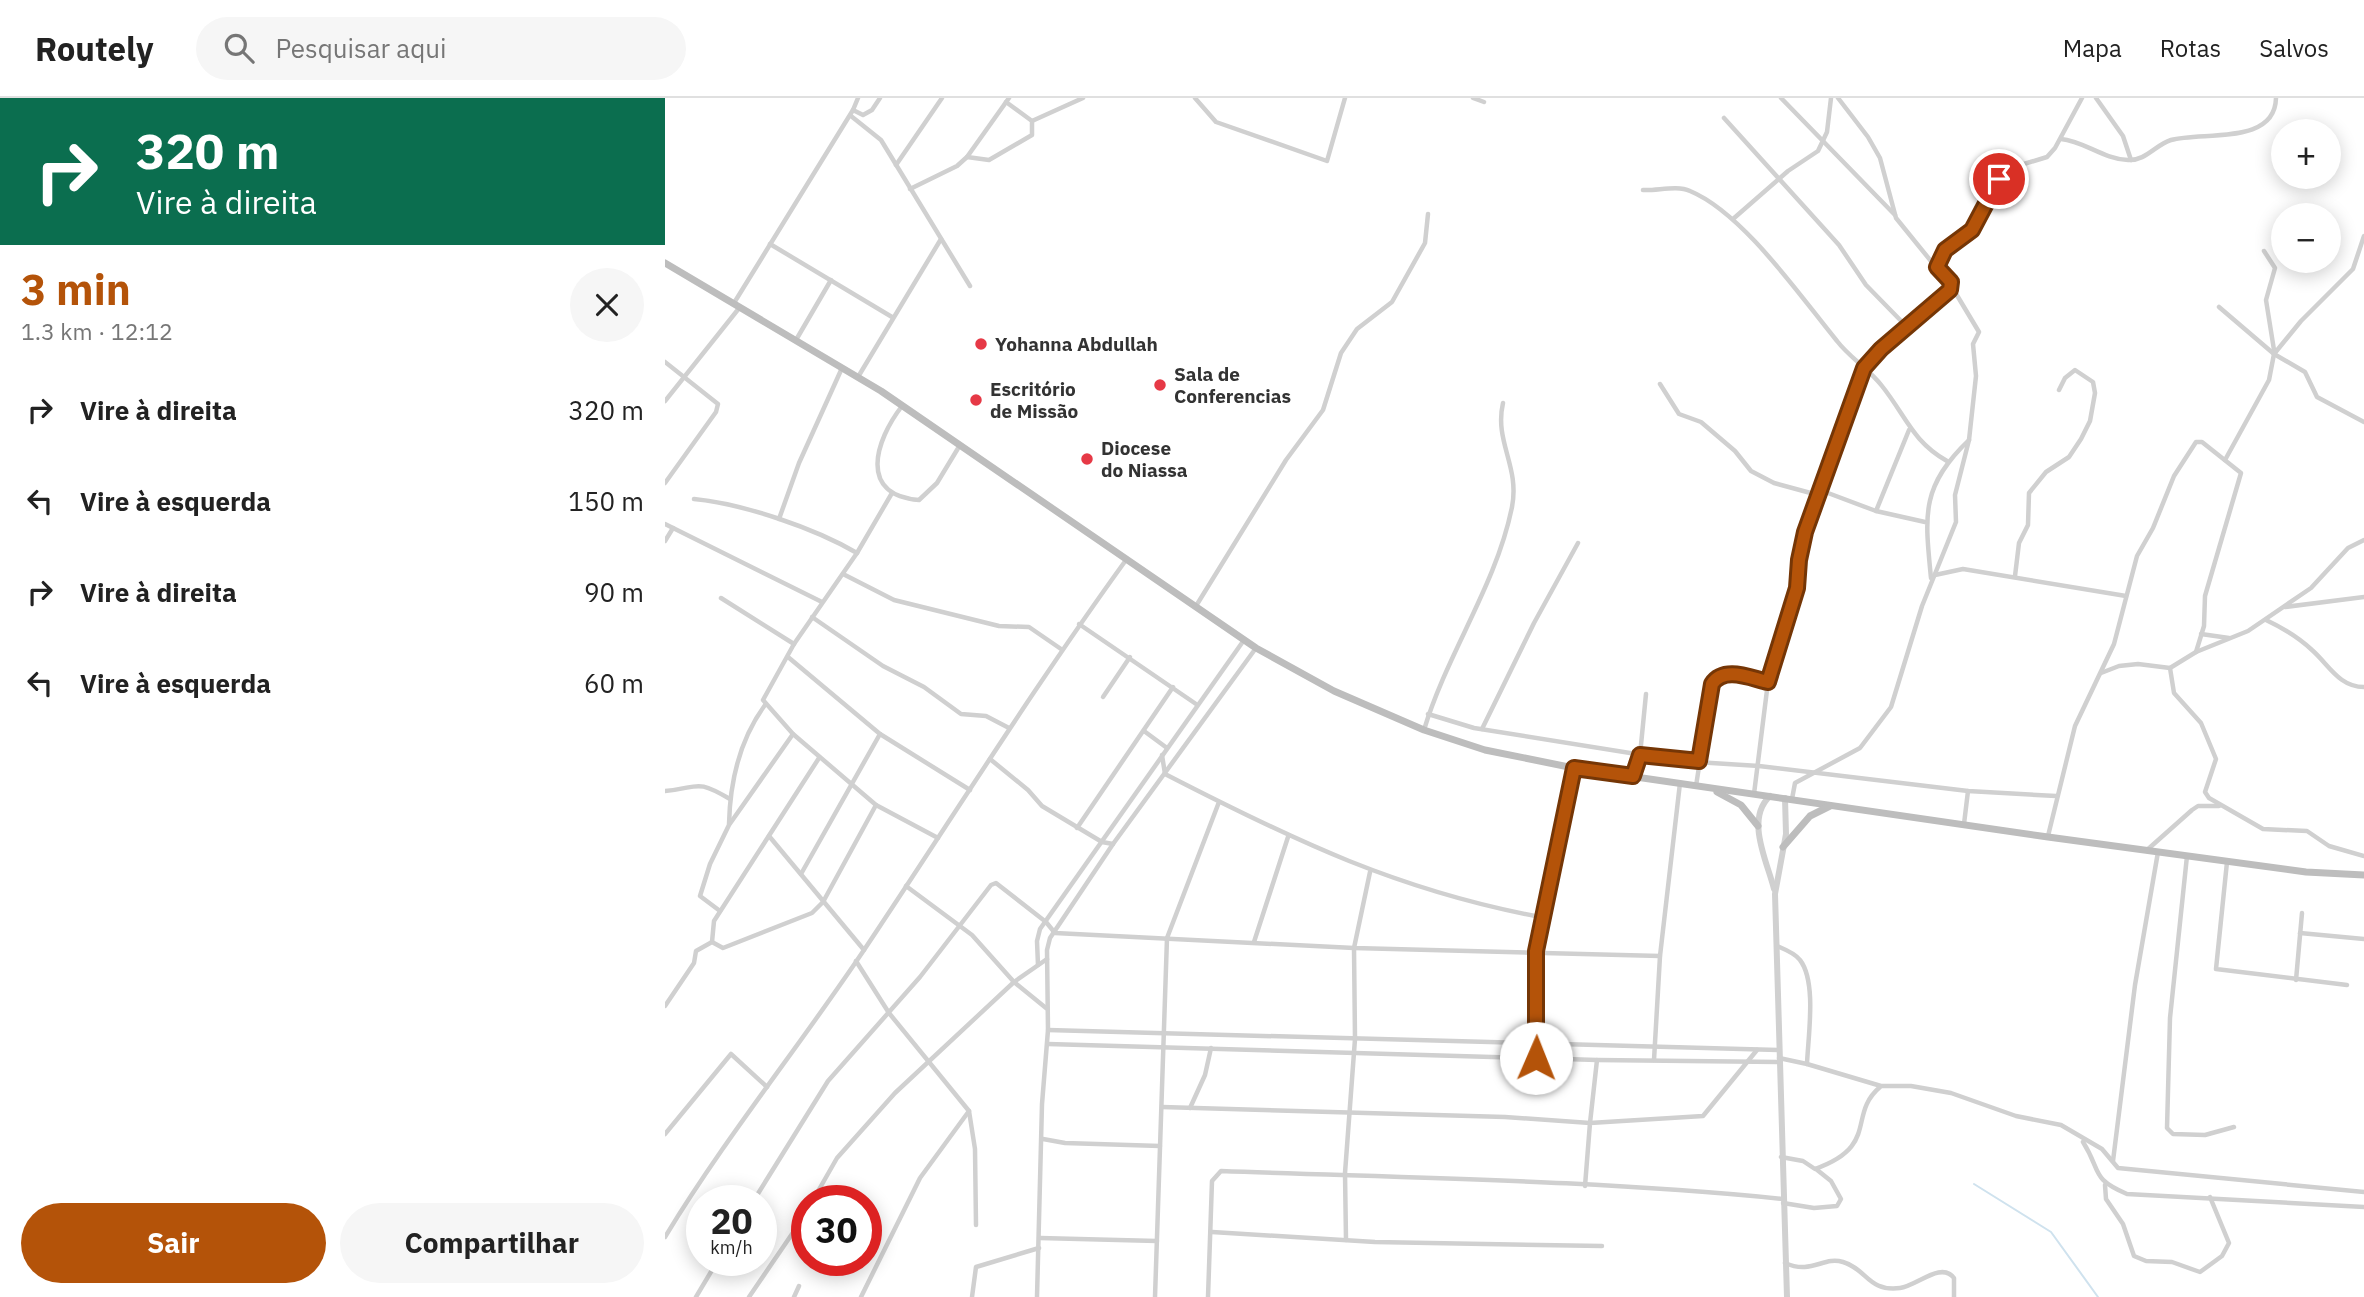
<!DOCTYPE html>
<html lang="pt">
<meta charset="utf-8">
<style>
:root{--surface:#fff;--page:#f6f6f6;--text:#222;--muted:#767676;--line:#e0e0e0;--accent:#b45309}
body{margin:0;font-family:"IBM Plex Sans",sans-serif;background:var(--page);color:var(--text);height:100vh;display:flex;flex-direction:column;font-size:26px;white-space:nowrap}
*{box-sizing:border-box;margin:0}
p{font-size:23px;color:var(--muted)}
.icon{flex:none;width:38px;height:38px;fill:none;stroke:currentColor;stroke-width:2;stroke-linecap:round;stroke-linejoin:round}
.map{position:relative;flex:1;overflow:hidden}
.details{display:flex;flex-direction:column;background:var(--surface);width:665px}
.details>*{flex:none}
.guide{background:#0b6e4f;color:#fff;overflow:hidden}
.controls{position:absolute;left:1606px;top:21px;display:grid;gap:14px}
.controls a{display:grid;place-items:center;width:70px;height:70px;border-radius:50%;background:var(--surface);box-shadow:0 4px 18px #0003;font-size:35px}
.speed{position:absolute;left:21px;top:1087px;display:flex;gap:14px;font-size:35px;font-weight:700;text-align:center}
.speed>*{display:grid;place-content:center;width:91px;height:91px;border-radius:50%;background:var(--surface);box-shadow:0 4px 18px #0003;line-height:1}
.speed small{font-size:18px;font-weight:400}
.speed .limit{border:10px solid #d22;background:#fff;color:#111}
.pin{position:absolute;display:grid;place-items:center;width:60px;height:60px;color:#fff;margin:-30px;border:4px solid #fff;border-radius:50%;box-shadow:0 2px 7px #0007}
.me{position:absolute;width:77px;margin:-38px;rotate:1deg;stroke-linejoin:round;filter:drop-shadow(0 0 5px #0008)}
.turn{display:flex;align-items:center;gap:24px;height:147px;padding:0 21px;font-size:32px}
.turn .icon{width:91px;height:91px;stroke-width:2.5}
.turn b{display:block;font-size:49px;line-height:60px}
.round{display:grid;place-items:center;flex:none;width:74px;height:74px;border-radius:37px;background:var(--page)}
.head{display:flex;align-items:center;justify-content:space-between;height:119px;padding:0 21px}
h1{font-size:42px;font-weight:800;line-height:52px;color:var(--accent)}
.cta{display:flex;gap:14px;margin-top:auto;padding:14px 21px}
.cta a{flex:1;height:80px;border-radius:42px;background:var(--accent);color:#fff;font-size:28px;font-weight:800;line-height:80px;text-align:center}
.cta a+a{background:var(--page);color:var(--text)}
ul{padding:0;list-style:none}
li{display:flex;align-items:center;gap:21px;height:91px;padding:0 21px}
li div{flex:1}
li b{display:block;font-size:26px}
li em{font-style:normal}
header{display:flex;align-items:center;gap:42px;box-sizing:border-box;height:98px;padding:0 35px;background:var(--surface);border-bottom:2px solid var(--line)}
header strong{font-size:33px}
nav{display:flex;gap:38px;margin-inline-start:auto;font-size:24px}
.search{width:490px;height:63px;background:var(--page);display:flex;align-items:center;gap:18px;box-sizing:border-box;padding:0 24px;border-radius:38px;color:var(--muted);font-size:26px}
main{display:flex;flex:1;min-height:0}
.map>svg:first-child{display:block}
.lines{fill:none;stroke-linecap:round;stroke-linejoin:round}
.stream{stroke:#cfe2ee;stroke-width:2}
.minor{stroke:#d0d0d0;stroke-width:4.5}
.tertiary{stroke:#d0d0d0;stroke-width:6}
.secondary{stroke:#bdbdbd;stroke-width:7}
.route-casing{stroke:#753606;stroke-width:18}
.route{stroke:#b45309;stroke-width:12}
.poi-dot{fill:#e63946;stroke:#fff;stroke-width:2.5}
.labels{text-anchor:middle;stroke-width:7;stroke-linejoin:round;paint-order:stroke}
.poi-label{font-size:19px;font-weight:bold;fill:#333;stroke:#fff;text-anchor:start}
</style>
<header>
<strong>Routely</strong>
<div class="search"><svg class="icon" aria-label="search" viewBox="0 0 24 24"><circle cx="10" cy="10" r="6"/><path d="M15 15l6 6"/></svg>Pesquisar aqui</div>
<nav><a>Mapa</a><a>Rotas</a><a>Salvos</a></nav>
</header>
<main>
<section class="details">
<div class="guide">
<div class="turn"><svg class="icon" aria-label="right" viewBox="0 0 24 24"><path d="M7 20v-9h11M14 6l5 5-5 5"/></svg><div><b>320 m</b>Vire à direita</div></div>
</div>
<div class="head"><div><h1>3 min</h1><p>1.3 km · 12:12</p></div><a class="round"><svg class="icon" aria-label="close" viewBox="0 0 24 24"><path d="M6 6l12 12M18 6L6 18"/></svg></a></div>
<ul>
<li><svg class="icon" aria-label="right" viewBox="0 0 24 24"><path d="M7 20v-9h11M14 6l5 5-5 5"/></svg><div><b>Vire à direita</b></div><em>320 m</em></li>
<li><svg class="icon" aria-label="left" viewBox="0 0 24 24"><path d="M17 20v-9H6M10 6l-5 5 5 5"/></svg><div><b>Vire à esquerda</b></div><em>150 m</em></li>
<li><svg class="icon" aria-label="right" viewBox="0 0 24 24"><path d="M7 20v-9h11M14 6l5 5-5 5"/></svg><div><b>Vire à direita</b></div><em>90 m</em></li>
<li><svg class="icon" aria-label="left" viewBox="0 0 24 24"><path d="M17 20v-9H6M10 6l-5 5 5 5"/></svg><div><b>Vire à esquerda</b></div><em>60 m</em></li>
</ul>
<div class="cta"><a>Sair</a><a>Compartilhar</a></div>
</section>
<div class="map">
<svg width="1699" height="1199" viewBox="0 0 1699 1199">
<rect width="100%" height="100%" fill="#fff"/>
<g class="lines">
<path class="stream" d="M1309,1086L1386,1134L1433,1199"/>
<g class="minor">
<path d="M530,0L551,24L662,63L680,0"/>
<path d="M808,0L819,4"/>
<path d="M1116,0L1230,117"/>
<path d="M1431,0L1458,38L1466,62"/>
<path d="M188,12L193,0"/>
<path d="M186,18L216,42L305,188"/>
<path d="M1059,20L1174,147L1201,187L1243,230"/>
<path d="M367,23L418,0"/>
<path d="M1396,41C1419,43 1438,61 1463,62C1481,63 1490,47 1506,42C1537,33 1610,48 1611,0"/>
<path d="M302,59L324,62L367,37V23L341,4"/>
<path d="M231,67L277,0"/>
<path d="M245,91L292,68L302,59L344,0"/>
<path d="M978,92C992,93 1012,87 1025,93C1078,115 1135,198 1172,243C1185,260 1204,271 1217,288C1241,318 1247,343 1282,363"/>
<path d="M1068,121L1123,73L1153,53L1162,34L1166,0"/>
<path d="M105,146L227,219"/>
<path d="M1599,153L1610,170L1601,202L1609,252"/>
<path d="M1272,169L1281,152L1307,132L1334,81L1349,69L1382,59L1390,50L1417,0"/>
<path d="M69,205L188,12L198,17L207,12L215,0"/>
<path d="M1554,209L1609,256L1640,274L1652,299L1699,324"/>
<path d="M131,242L166,182"/>
<path d="M0,264L53,306L51,314L0,385"/>
<path d="M193,279L276,141"/>
<path d="M995,286L1014,316L1036,324L1070,353L1086,373L1109,385L1153,397"/>
<path d="M0,303L75,209"/>
<path d="M237,308C210,343 193,397 254,402L272,385L295,347"/>
<path d="M1560,362L1604,282L1609,256L1636,223L1688,171L1699,138"/>
<path d="M1155,392L1211,413L1260,424"/>
<path d="M227,395L192,455L129,546L98,602L128,636L211,707L273,740"/>
<path d="M29,401C79,406 149,430 192,455"/>
<path d="M1211,413L1244,332"/>
<path d="M114,421L134,365L177,270"/>
<path d="M0,426L157,504"/>
<path d="M0,443L8,430"/>
<path d="M178,476L229,502L334,528L364,529L396,551"/>
<path d="M1270,477L1298,471L1461,498"/>
<path d="M1350,478L1354,445L1363,427L1364,395L1381,374L1404,359L1416,341L1425,323L1430,295L1428,284L1410,272L1400,280L1394,292"/>
<path d="M1266,480C1260,418 1255,389 1304,342"/>
<path d="M56,500L129,546"/>
<path d="M531,508L621,362L658,312L676,255L692,231L727,204L760,145L763,116"/>
<path d="M1620,509L1699,499"/>
<path d="M147,519L218,568L259,589L296,616L321,618L344,630"/>
<path d="M1601,522C1618,530 1633,539 1647,552C1664,567 1674,589 1699,589"/>
<path d="M414,526L531,606"/>
<path d="M1536,536L1564,540"/>
<path d="M123,559L215,636L305,692"/>
<path d="M1505,570L1509,595L1536,625L1551,661L1540,694L1544,700L1598,731L1642,733L1664,748L1699,758"/>
<path d="M1436,575L1454,568L1473,566L1505,570L1531,554L1583,533L1646,490L1683,450L1699,442"/>
<path d="M438,599L465,559"/>
<path d="M763,616L809,630L1015,663L1094,668L1303,693L1391,698"/>
<path d="M817,631L869,525L913,445"/>
<path d="M759,632C782,555 831,488 847,409C855,368 829,344 838,305"/>
<path d="M479,633L502,650"/>
<path d="M497,657L500,676C628,742 736,794 881,820"/>
<path d="M325,661L363,692L377,708L437,744L448,746"/>
<path d="M968,678L975,657L981,596"/>
<path d="M1031,688L1047,586C1059,568 1085,580 1103,584"/>
<path d="M0,693C35,690 29,680 65,701"/>
<path d="M1089,696L1103,584L1132,490L1136,448L1178,323L1199,270L1287,189L1231,120L1215,60L1203,39L1173,0"/>
<path d="M1127,701L1130,685L1195,650L1226,609L1257,508L1291,424L1290,397L1304,342L1311,278L1308,246L1314,234L1287,189"/>
<path d="M64,726C65,684 75,641 100,607"/>
<path d="M1299,726L1303,693"/>
<path d="M412,730L508,589"/>
<path d="M104,738L199,852"/>
<path d="M1383,738L1410,628L1449,546L1472,458L1488,430L1509,378L1531,344H1537L1576,375L1540,498L1539,528L1531,554"/>
<path d="M1482,752L1527,712L1533,708H1554"/>
<path d="M1522,758L1505,920L1502,1030L1508,1036L1540,1037L1569,1029"/>
<path d="M1562,764L1551,871L1682,887"/>
<path d="M136,776L215,636"/>
<path d="M241,788L307,837L349,884L381,910"/>
<path d="M55,813L35,798L45,766L64,727L128,636"/>
<path d="M1635,835L1699,841"/>
<path d="M47,844L49,823L154,660"/>
<path d="M589,844L623,739"/>
<path d="M1112,848C1119,851 1130,855 1135,862C1152,884 1143,939 1142,966L1216,988H1246L1286,995L1351,1018L1396,1027L1437,1051L1453,1070L1699,1094"/>
<path d="M191,863L224,915L304,1013L310,1051L311,1127"/>
<path d="M373,867L372,843L375,831L579,542"/>
<path d="M1631,882L1637,815"/>
<path d="M0,908L29,865L31,853L47,844L58,850L147,815L158,804L211,707"/>
<path d="M383,932L1113,952"/>
<path d="M383,946L932,962L1113,964"/>
<path d="M871,959V853L881,820L909,670"/>
<path d="M1114,960L1142,966"/>
<path d="M989,962L995,858L1015,685"/>
<path d="M497,1009L840,1019L925,1025L932,962"/>
<path d="M525,1010L540,977L546,950"/>
<path d="M0,1036L66,956L102,989"/>
<path d="M378,1041L400,1045L495,1048"/>
<path d="M1418,1044C1437,1074 1425,1080 1462,1096L1699,1109"/>
<path d="M1116,1059L1138,1063L1150,1071C1215,1048 1182,1017 1215,989"/>
<path d="M1448,1063L1470,887L1493,754"/>
<path d="M1440,1087L1441,1101L1458,1126L1469,1158L1481,1163L1507,1164L1535,1174L1557,1158L1564,1145L1545,1099"/>
<path d="M920,1088L925,1025L1038,1018L1092,952"/>
<path d="M89,1102L163,983L255,879L326,787L331,785L381,824L390,835L689,850L995,858"/>
<path d="M148,1102L172,1060L230,995L349,884L382,861"/>
<path d="M1118,1105L1149,1110L1172,1108L1176,1101L1166,1083L1151,1071"/>
<path d="M547,1134L710,1144L937,1148"/>
<path d="M0,1139C60,1040 134,949 199,852C286,722 369,589 461,462"/>
<path d="M375,1140L492,1143"/>
<path d="M681,1142L680,1075L690,941L689,850L705,774"/>
<path d="M1120,1165C1147,1177 1158,1158 1178,1164C1202,1171 1203,1194 1235,1190C1252,1188 1276,1163 1289,1180V1199"/>
<path d="M31,1199L53,1162"/>
<path d="M84,1199L142,1114"/>
<path d="M129,1199L134,1188"/>
<path d="M196,1199L255,1080L304,1013"/>
<path d="M307,1199L311,1169L374,1150"/>
<path d="M372,1199L377,1006L383,932L382,852L385,840L448,746L591,550"/>
<path d="M490,1199L502,840L554,704"/>
<path d="M543,1199L547,1083L556,1073C743,1080 931,1082 1118,1101"/>
</g>
<g class="tertiary">
<path d="M1105,698C1080,721 1102,763 1109,791"/>
<path d="M1120,700L1121,736L1110,796L1122,1199"/>
</g>
<g class="secondary">
<path d="M0,165L216,293L591,550L669,593L759,632L820,652L909,670L1383,739L1641,774L1699,777"/>
<path d="M1052,694L1076,707L1093,728"/>
<path d="M1118,749L1145,718L1165,708"/>
</g>
</g>
<g class="lines">
<g class="route-casing">
<path id="route" d="M871,960V853L909,670L968,678L975,657L1034,663L1047,586C1059,568 1085,580 1103,584L1132,490L1134,462L1140,434L1199,270L1216,251L1285,192L1286,184L1272,169L1280,152L1307,132L1334,81"/>
</g>
<use href="#route" class="route"/>
</g>
<g class="poi-dot">
<circle cx="316" cy="246" r="7"/>
<circle cx="495" cy="287" r="7"/>
<circle cx="311" cy="302" r="7"/>
<circle cx="422" cy="361" r="7"/>
</g>
<g class="labels">
<g class="poi-label">
<text x="330" y="253">Yohanna Abdullah</text>
<text x="509" y="283">Sala de<tspan x="509" dy="22">Conferencias</tspan></text>
<text x="325" y="298">Escritório<tspan x="325" dy="22">de Missão</tspan></text>
<text x="436" y="357">Diocese<tspan x="436" dy="22">do Niassa</tspan></text>
</g>
</g>
</svg>
<div class="controls">
<a>+</a>
<a>−</a>
</div>
<div class="speed"><div>20<small>km/h</small></div><div class="limit">30</div></div>
<div class="pin" style="left:1334px;top:81px;background:#d93025"><svg class="icon" aria-label="arrive" viewBox="0 0 24 24"><path d="M6 21V4h12l-3 4 3 4H6"/></svg></div>
<svg class="me" style="left:871px;top:960px" viewBox="-20 -20 40 40"><circle r="19" fill="#fff"/><path d="M0-13L10 11 0 6-10 11z" fill="#b45309"/></svg>
</div>
</main>
